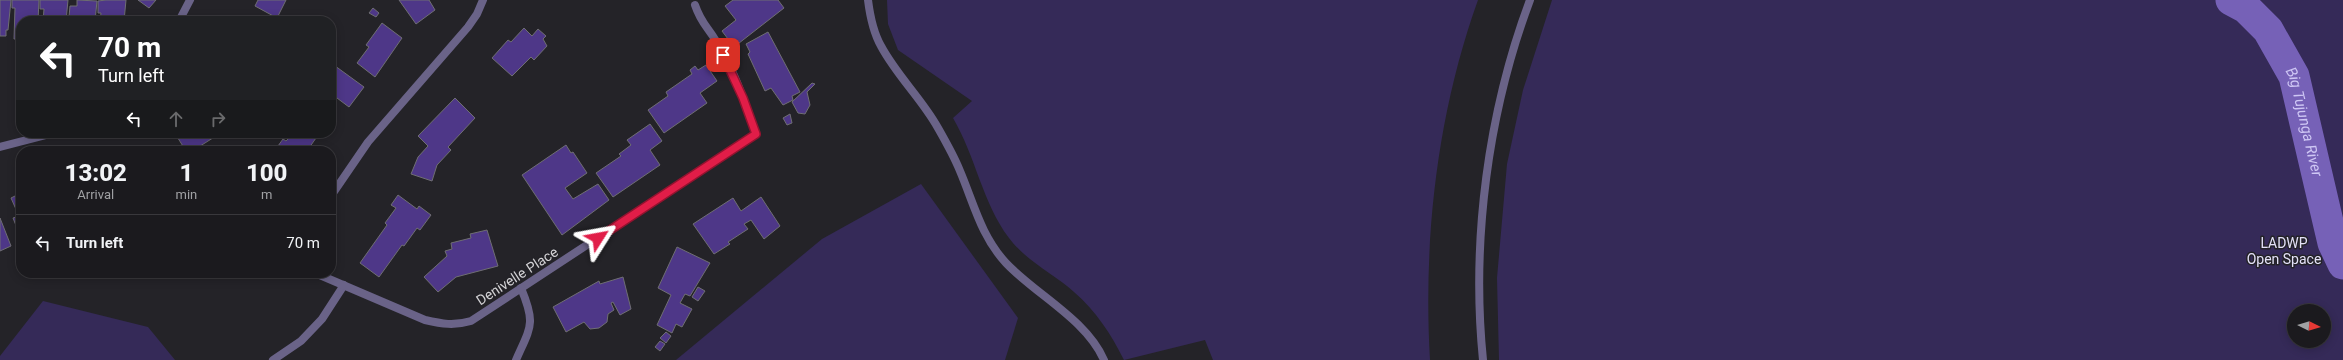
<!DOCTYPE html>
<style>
:root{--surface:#1b1a1e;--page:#242327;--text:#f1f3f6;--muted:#a0a1a4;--line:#39383c}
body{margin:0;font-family:Roboto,sans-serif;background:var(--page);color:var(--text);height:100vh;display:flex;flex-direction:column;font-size:15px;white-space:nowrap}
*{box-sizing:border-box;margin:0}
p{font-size:13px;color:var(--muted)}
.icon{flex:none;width:22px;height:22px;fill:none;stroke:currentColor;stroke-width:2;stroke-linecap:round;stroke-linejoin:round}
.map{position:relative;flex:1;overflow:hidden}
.drawer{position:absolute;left:16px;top:146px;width:320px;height:132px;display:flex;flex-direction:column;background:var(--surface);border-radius:16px;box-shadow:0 2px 10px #0003,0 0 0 1px var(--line)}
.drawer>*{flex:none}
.hud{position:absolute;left:16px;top:16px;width:320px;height:122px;border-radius:16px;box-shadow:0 2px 10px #0003,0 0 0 1px var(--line);background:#202124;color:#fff;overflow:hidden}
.needle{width:26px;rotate:95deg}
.controls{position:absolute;left:2287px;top:304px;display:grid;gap:8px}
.controls a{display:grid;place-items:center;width:44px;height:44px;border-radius:50%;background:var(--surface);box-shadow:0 2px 10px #0003,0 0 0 1px var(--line);font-size:20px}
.pin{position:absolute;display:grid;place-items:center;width:34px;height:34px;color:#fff;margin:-17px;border-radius:8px;box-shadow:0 2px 6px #0006}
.me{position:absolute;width:44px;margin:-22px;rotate:56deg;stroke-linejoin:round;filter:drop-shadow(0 0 3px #0008)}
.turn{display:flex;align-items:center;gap:14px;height:84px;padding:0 16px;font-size:18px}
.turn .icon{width:52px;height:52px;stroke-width:2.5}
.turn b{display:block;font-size:28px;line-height:34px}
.lanes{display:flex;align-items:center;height:38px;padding:0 16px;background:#0003;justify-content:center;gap:20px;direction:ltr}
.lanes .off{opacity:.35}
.eta{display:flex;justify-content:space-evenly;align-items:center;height:68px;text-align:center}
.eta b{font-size:24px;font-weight:800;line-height:28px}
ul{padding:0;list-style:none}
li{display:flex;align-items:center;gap:12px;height:56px;padding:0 16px;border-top:1px solid var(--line)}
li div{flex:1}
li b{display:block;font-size:15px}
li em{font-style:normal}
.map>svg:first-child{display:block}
.green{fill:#352a58;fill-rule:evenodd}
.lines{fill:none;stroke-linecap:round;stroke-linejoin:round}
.river{stroke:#7661b7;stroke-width:31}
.building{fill:#4e3788;stroke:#6f6e73}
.service{stroke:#6a6388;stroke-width:8}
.minor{stroke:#6a6388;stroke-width:8}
.tertiary{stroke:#6a6388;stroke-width:8}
.route-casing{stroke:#92132f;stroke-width:10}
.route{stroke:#e11d48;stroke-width:7}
.labels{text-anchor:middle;stroke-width:3;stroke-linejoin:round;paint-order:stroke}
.park-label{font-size:14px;fill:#e4e1f8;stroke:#242328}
.street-label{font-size:14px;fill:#d3d2d5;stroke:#242328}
.water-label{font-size:15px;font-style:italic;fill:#cec6f4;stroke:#242328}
</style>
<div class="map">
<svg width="2343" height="360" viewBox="0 0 2343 360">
<rect width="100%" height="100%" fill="#242328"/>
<g class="green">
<path d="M887,0H1478C1437,114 1423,240 1430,360H1213L1205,340L1124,360C1111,334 1096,311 1074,292C1053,273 1027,262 1009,238C982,202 976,157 953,118L972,101L898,50L888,24Z"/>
<path d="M1552,0H2343V360H1499L1497,278L1507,164L1523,90ZM2294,311H2324V341H2294Z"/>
<path d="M921,184L1018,318L1005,360H676L822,239Z"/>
<path d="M43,301L148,327L175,360H0V356Z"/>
</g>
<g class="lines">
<path class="river" id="s1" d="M2231,0L2246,8L2268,30L2294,76L2333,243L2343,264"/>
</g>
<g class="building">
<path d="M0,0H11L8,30H6V36H0Z"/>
<path d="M12,0H39L38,21H21V39H14L15,8H12Z"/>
<path d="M40,0H68L66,21H43L44,9H40Z"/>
<path d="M77,0L97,1L95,21H71L72,18L69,17L70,6H77Z"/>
<path d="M106,0H126L124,21H100L101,13H98V1Z"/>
<path d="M138,0H156L149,8Z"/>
<path d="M258,0H286L277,18L255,6Z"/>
<path d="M399,0H429L435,10L416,24Z"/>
<path d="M733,0H778L784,8L734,47L722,31L736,20L725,6Z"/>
<path d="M373,8L379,13L376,17L369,13Z"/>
<path d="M382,23L402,38L375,77L357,63L369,47L366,45Z"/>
<path d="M524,28L532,36L538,29L546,36L543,39L547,46L534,60L531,57L512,76L492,58L508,40L511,42Z"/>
<path d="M768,32L800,92L792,96L793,100L783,105L771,88L765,91L748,54L750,52L746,44Z"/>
<path d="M331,63L364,87L349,107L333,95L331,98Z"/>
<path d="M706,65L717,81L700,93L707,103L664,133L648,110L668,96L666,92L692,74L690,70L695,66L698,70Z"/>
<path d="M812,83L815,84L807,92L810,105L805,114L798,113L792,102Z"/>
<path d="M455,98L475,118L448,147L451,150L437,165L432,181L411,174L418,157L428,146L418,136Z"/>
<path d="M790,114L792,123L787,125L783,118Z"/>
<path d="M650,124L662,141L650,150L660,165L613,197L596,173L621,156L619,154L631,145L627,140Z"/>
<path d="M179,133H214L216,136L197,148L199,151H186L176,135Z"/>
<path d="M280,133H308L316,138L309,148L310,151H280L282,148L278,146L283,139L286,141L288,139Z"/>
<path d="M566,145L571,153L573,152L587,173L565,188L573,199L598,184L609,200L562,235L522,175Z"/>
<path d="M21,193V232L19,233L13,218L19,216L11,198Z"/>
<path d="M398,195L417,209L419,206L431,215L420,230L417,228L404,246L402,245L379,277L360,263L387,225L385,223L396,208L391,205Z"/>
<path d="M761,197L780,226L764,239L751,220L744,224L748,229L728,242L730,244L714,254L693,224L733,198L741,211Z"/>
<path d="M0,218L11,246L0,251Z"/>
<path d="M487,230L498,266L456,277L438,292L424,277L447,256L445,251L452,249L451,243L471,238L470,234Z"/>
<path d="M677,247L710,263L690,296L685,294L680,303L692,309L682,327L676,324L672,333L657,325L671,295L658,288Z"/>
<path d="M623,277L631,309L620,315L613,302L611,303L614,310L608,314L607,322L599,328L590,329L584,322L566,332L553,307L599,281L600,284Z"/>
<path d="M698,287L705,291L698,301L692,297Z"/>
<path d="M666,332L671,336L666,343L660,338Z"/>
<path d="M660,341L665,344L660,351L655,347Z"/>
</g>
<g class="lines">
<g class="service">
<path d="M695,5C701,23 707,26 716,41C734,69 745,103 756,134"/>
<path d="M273,360L301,341L322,319L344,285"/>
</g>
<g class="minor">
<path d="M179,21L190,0"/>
<path d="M0,147L54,133"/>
<path d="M331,196L368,142L468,27L477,14L483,0"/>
<path d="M315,273L425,320C442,324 454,326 471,321L756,134"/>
<path d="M516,360C531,326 536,324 521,288"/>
</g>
<g class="tertiary">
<path d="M868,0C870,16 873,32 881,46C897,76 922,99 938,128C946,142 954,156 960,171C974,204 981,236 1006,263C1035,294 1086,319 1104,360"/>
<path d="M1483,360C1471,241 1488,112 1530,0"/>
</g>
</g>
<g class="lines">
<g class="route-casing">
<path id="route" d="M598,238L756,134L743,98L723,55"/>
</g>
<use href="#route" class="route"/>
</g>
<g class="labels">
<g class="park-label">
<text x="2284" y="248">LADWP<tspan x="2284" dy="16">Open Space</tspan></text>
</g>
<g class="street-label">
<text transform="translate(517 276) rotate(-33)" y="5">Denivelle Place</text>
</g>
<g class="water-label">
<text dy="5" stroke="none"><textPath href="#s1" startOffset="148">Big Tujunga River</textPath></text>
</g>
</g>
</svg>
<div class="controls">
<a><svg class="needle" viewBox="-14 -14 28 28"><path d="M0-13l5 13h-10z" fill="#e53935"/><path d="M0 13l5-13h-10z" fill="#a0a1a4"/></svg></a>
</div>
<div class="pin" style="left:723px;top:55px;background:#d93025"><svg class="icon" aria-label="arrive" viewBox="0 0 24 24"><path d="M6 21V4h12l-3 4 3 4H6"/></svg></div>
<svg class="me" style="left:598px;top:238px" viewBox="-20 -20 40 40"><path d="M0-17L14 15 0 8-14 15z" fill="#e11d48" stroke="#fff" stroke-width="4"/></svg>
<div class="hud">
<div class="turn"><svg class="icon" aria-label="left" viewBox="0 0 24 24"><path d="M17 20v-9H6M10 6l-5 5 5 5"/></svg><div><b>70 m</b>Turn left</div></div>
<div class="lanes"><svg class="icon" aria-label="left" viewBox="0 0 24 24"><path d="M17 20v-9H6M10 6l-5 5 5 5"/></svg><svg class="icon off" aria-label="ahead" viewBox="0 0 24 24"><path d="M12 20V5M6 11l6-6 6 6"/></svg><svg class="icon off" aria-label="right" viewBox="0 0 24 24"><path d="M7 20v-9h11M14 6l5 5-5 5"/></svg></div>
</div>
<section class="drawer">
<div class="eta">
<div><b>13:02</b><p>Arrival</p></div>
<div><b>1</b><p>min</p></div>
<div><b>100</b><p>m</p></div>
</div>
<ul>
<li><svg class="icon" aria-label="left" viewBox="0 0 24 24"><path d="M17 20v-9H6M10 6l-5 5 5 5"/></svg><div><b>Turn left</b></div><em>70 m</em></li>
</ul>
</section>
</div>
